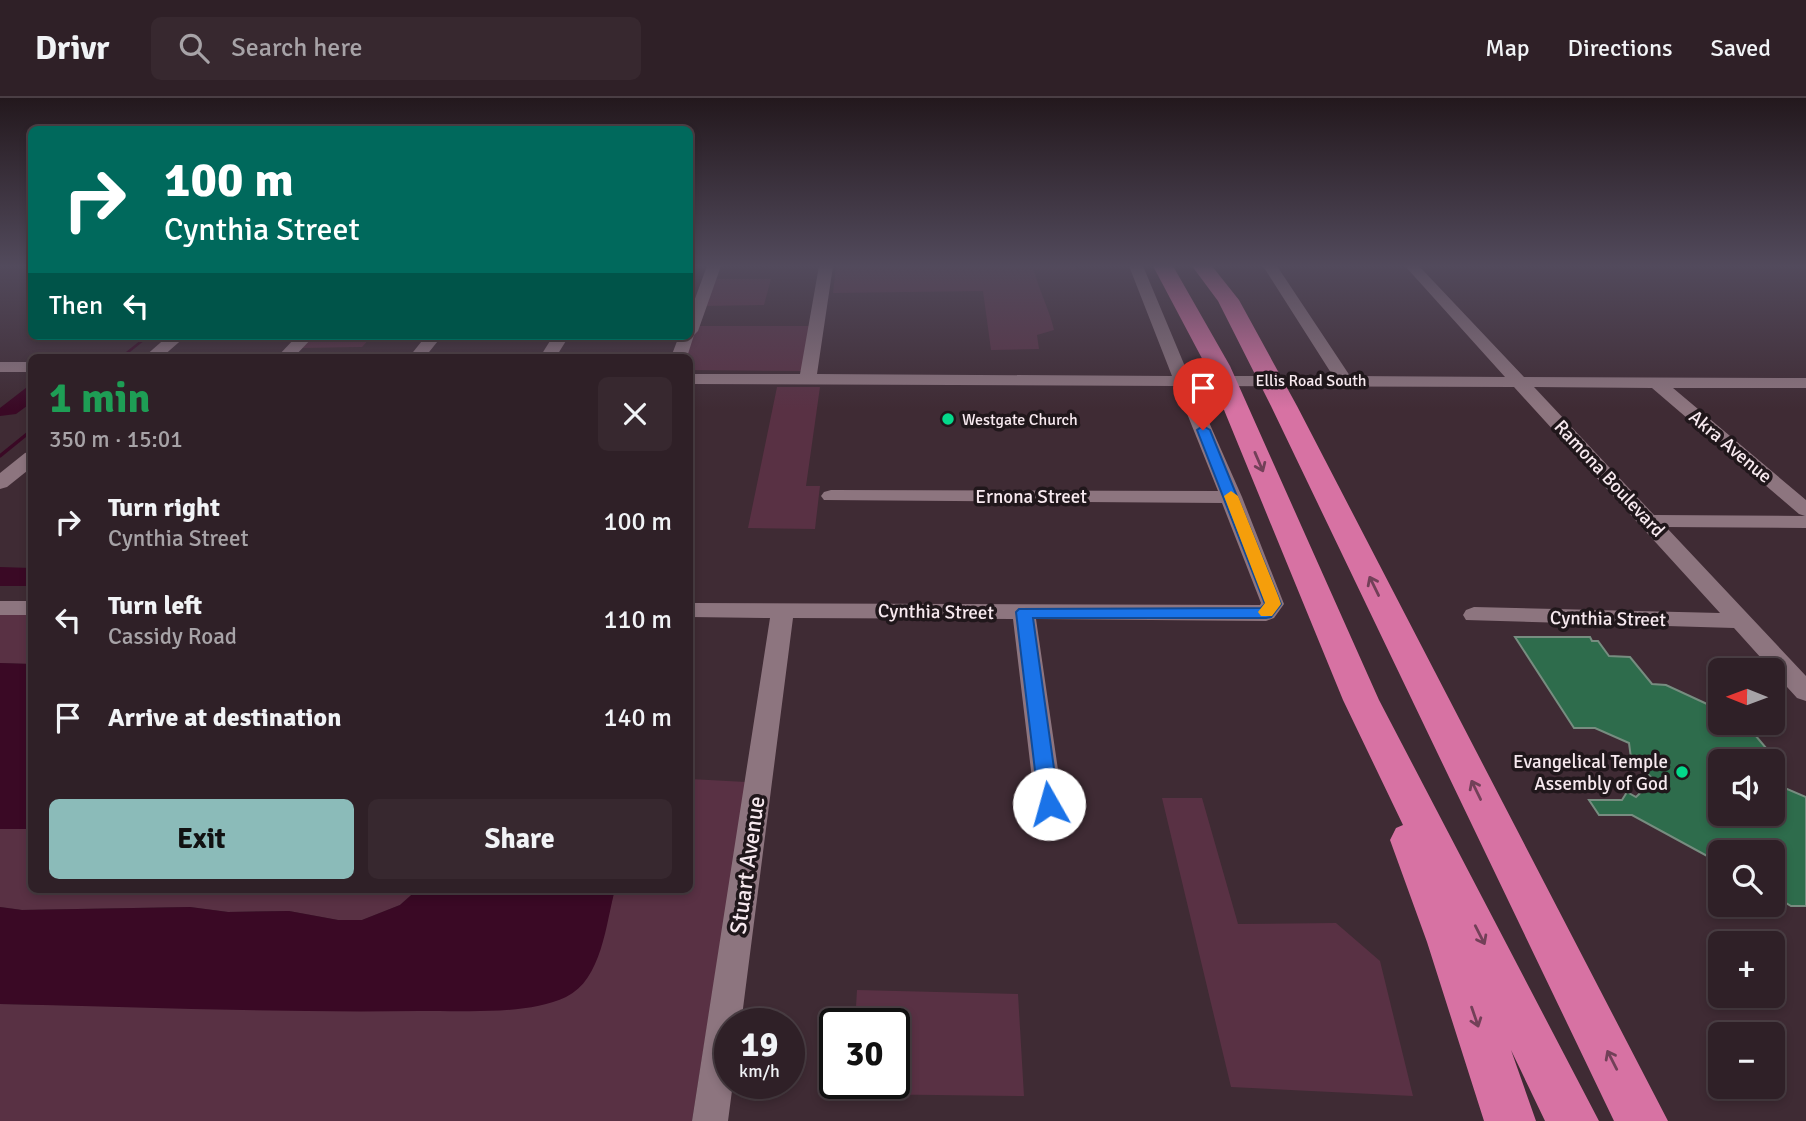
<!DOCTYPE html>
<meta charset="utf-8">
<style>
:root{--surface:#2f2027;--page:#37282f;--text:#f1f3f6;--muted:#a7a3a7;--line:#4a3e44;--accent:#8bbbb9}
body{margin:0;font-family:Signika,sans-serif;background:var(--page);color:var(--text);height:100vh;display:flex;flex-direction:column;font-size:26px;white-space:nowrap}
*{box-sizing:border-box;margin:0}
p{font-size:23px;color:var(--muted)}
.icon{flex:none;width:38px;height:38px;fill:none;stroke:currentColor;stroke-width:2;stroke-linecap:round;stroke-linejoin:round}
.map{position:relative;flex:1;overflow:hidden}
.details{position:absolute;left:28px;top:256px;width:665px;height:539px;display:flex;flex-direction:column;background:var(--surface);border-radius:10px;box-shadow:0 4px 10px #0003,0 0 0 2px var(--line)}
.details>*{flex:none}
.top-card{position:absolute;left:28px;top:28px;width:665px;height:214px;border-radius:10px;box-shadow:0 4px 10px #0003,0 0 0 2px var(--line);background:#00695c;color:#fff;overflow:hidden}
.needle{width:46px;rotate:271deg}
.tools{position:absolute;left:1708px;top:560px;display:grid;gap:14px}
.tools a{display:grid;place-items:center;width:77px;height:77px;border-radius:10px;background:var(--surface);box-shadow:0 4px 10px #0003,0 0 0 2px var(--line);font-size:35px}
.speed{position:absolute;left:714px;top:910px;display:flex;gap:14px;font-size:35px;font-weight:700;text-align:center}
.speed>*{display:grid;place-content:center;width:91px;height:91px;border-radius:50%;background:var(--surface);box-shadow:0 4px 10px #0003,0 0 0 2px var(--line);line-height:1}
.speed small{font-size:18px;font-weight:400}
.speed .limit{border:4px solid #111;border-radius:10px;background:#fff;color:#111}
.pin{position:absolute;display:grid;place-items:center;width:60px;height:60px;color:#fff;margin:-72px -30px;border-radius:50% 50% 50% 0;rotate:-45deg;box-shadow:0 0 7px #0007}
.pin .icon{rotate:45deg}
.me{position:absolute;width:77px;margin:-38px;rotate:353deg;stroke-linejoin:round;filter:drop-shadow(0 0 5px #0008)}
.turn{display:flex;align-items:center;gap:24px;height:147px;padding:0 21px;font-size:32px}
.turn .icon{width:91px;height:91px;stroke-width:2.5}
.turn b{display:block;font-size:49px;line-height:60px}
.then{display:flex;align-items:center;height:66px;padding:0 21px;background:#0003;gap:14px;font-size:26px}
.round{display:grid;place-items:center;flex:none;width:74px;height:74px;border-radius:10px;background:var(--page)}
.head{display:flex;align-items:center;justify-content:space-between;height:119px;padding:0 21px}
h1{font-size:42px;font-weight:700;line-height:52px;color:#1e9e55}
.action{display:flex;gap:14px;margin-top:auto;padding:14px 21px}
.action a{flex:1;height:80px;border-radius:10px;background:var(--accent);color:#111;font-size:28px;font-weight:700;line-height:80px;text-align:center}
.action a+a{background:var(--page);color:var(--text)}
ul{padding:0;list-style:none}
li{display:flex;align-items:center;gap:21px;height:98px;padding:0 21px}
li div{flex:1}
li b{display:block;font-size:26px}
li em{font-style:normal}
header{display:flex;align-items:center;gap:42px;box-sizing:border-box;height:98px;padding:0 35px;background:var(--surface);border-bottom:2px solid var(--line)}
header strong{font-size:33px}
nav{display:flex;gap:38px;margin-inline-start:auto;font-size:24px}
.search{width:490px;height:63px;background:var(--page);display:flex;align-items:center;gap:18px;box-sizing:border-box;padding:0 24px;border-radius:10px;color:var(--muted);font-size:26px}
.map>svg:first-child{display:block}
.green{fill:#593144}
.water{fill:#3a0925}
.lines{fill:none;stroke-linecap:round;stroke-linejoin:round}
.stream-far1{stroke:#3a0925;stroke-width:2.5}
.stream{stroke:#3a0925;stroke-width:3.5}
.building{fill:#2e6c4c;stroke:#778d80;stroke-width:2}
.minor{fill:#8d757f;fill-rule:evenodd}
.highway{fill:#d772a3;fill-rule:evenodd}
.oneway{stroke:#724058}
.route{fill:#1a73e8;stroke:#114b97;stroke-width:2}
.slow{fill:#f59e0b}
.poi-dot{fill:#04d98b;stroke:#20171b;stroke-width:2.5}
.labels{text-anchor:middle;stroke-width:7;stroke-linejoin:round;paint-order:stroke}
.far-street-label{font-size:16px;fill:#f7e9ef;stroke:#20171b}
.far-poi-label{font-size:16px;fill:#f7e9ef;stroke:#20171b;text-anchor:start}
.street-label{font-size:19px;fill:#f7e9ef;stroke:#20171b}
.poi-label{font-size:19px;fill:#f7e9ef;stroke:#20171b;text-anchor:end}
.near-street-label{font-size:23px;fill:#f7e9ef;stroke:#20171b}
</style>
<header>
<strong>Drivr</strong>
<div class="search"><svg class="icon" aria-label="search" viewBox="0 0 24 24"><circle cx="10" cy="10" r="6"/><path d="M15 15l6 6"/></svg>Search here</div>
<nav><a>Map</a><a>Directions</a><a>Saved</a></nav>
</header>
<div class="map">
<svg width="1806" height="1023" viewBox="0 0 1806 1023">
<rect width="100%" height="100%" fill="#3f2b34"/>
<g class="green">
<path d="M836,168H1075L1077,172H1034C1039,193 1049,210 1054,232L1037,237L1039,251L991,252L983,193L833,195Z"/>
<path d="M713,181H771L764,207L703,208Z"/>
<path d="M694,228H812L805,273L690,272V259H683Z"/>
<path d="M311,238H372L362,249L299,250Z"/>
<path d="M777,289H820L806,388H820L815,431L748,430Z"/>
<path d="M0,515H31V566L0,565Z"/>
<path d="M690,681L746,684L692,1023H0V906L383,913L494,912L598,857L615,791H690Z"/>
<path d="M1162,700H1202L1238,826L1336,825L1380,863L1413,998L1231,989Z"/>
<path d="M0,731H31L32,791H418L400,807L362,822H338L289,813L228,814L190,809L22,812L0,809Z"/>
<path d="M857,892L1018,896L1024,998L853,996V985H894V926H855Z"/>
</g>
<g class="water">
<path d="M31,286V305L16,316L0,318V310Z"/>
<path d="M0,469L31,470V488H0Z"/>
<path d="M0,565L31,566V731H0Z"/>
<path d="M418,791H615C606,825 602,882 566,899C526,918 462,912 419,913C279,915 139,909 0,906V809L22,812L190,809L228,814L289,813L338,822H362L400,807Z"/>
</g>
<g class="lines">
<path class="stream-far1" d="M123,258L148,238"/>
<path class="stream" d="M0,358L32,332"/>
</g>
<path class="building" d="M1515,539H1590L1592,543H1598L1609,558L1630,559L1652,586L1666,587L1720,612V625H1745L1777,663H1720V716H1773V685L1806,699V808H1791L1773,797V754H1720V765L1632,717H1599L1589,702H1622L1627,694L1636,699L1654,682L1631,660L1629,645L1595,630H1574Z"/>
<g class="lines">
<g class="minor">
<path d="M707,168H721L698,233L694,237L687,259H671L679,238H690V214Z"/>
<path d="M819,168H833L817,276L1172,278L1129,168H1143L1189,278H1333L1263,168H1277L1350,278L1505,279L1405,168H1419L1524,279L1806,280V290H1673L1806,402V430L1666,429L1806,578V603L1797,600L1734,530L1466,522L1463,517L1466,512L1474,509L1720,515L1514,289L1193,288L1242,399L1284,506L1274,520L1266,523L1036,521L1063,706L1059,714L1049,717L1039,714L1035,706L1013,521L793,520L741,926H730V985H733L728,1023H692L770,520L690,519V505L1260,507L1261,505L1222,405L824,402L821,398L824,394L831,392L1218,393L1176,288L690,286V276H800ZM1534,289L1652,290L1799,416L1805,418L1654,417Z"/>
<path d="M168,238H186L162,259H144Z"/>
<path d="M297,238H314L294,259H277Z"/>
<path d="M426,238H442L425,259H409Z"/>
<path d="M553,238H569L556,259H540Z"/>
<rect x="0" y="264" width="32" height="10"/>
<path d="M32,353V369L7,389L0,391V375L25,355Z"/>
<rect x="0" y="503" width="32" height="14"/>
</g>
<g class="highway">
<path d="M1153,168H1173L1230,268L1379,602L1599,1023H1545L1511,952L1536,1023H1484L1427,844L1390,742L1396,730L1403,727L1343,602L1206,268Z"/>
<path d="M1192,168H1212L1239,202L1297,308L1668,1023H1614L1271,308L1218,203Z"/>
</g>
</g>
<defs><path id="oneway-shaft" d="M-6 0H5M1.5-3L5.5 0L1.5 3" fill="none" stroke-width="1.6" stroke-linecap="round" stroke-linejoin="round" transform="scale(1.75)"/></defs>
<g class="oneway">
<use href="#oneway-shaft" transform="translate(1259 364) rotate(67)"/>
<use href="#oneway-shaft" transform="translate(1374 488) rotate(-116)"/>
<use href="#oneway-shaft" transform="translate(1476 692) rotate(-116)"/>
<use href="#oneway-shaft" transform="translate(1480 837) rotate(63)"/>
<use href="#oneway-shaft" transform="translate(1475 919) rotate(71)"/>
<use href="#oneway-shaft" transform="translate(1612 962) rotate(-117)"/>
</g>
<linearGradient id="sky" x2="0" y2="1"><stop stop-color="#23181d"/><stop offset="0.54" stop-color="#524a5c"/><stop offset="1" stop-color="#524a5c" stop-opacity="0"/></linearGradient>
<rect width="1806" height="311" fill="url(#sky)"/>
<path class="route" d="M1203,328L1210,332L1281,506L1271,519L1266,520H1033L1059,706L1056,712L1049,714L1042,712L1039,706L1016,514L1019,511L1261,510L1265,506L1197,332Z"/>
<path class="slow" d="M1231,393L1238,398L1279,500L1281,506L1272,518H1261L1258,514L1265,505L1224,398Z"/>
<g class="poi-dot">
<circle cx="948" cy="321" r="7"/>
<circle cx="1682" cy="674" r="7"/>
</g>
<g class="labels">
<g class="far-street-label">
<text x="1311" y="288">Ellis Road South</text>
</g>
<g class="far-poi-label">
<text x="962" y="327">Westgate Church</text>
</g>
<g class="street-label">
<text transform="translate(1731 348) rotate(40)" y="7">Akra Avenue</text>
<text transform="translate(1610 380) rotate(47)" y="7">Ramona Boulevard</text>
<text x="1031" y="405">Ernona Street</text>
<text transform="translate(936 513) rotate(1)" y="7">Cynthia Street</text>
<text transform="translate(1608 520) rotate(1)" y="7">Cynthia Street</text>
</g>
<g class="poi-label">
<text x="1668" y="670">Evangelical Temple<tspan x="1668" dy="22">Assembly of God</tspan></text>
</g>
<g class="near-street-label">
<text transform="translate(747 767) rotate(-82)" y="8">Stuart Avenue</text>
</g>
</g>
</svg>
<div class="tools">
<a><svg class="needle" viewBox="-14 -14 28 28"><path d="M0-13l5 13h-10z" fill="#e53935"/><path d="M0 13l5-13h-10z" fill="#a7a3a7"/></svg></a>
<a><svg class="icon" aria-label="sound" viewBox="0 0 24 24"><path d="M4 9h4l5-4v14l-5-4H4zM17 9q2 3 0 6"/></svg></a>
<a><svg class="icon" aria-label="search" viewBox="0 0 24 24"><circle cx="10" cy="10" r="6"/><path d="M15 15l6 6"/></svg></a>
<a>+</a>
<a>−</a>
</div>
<div class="speed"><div>19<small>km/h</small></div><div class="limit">30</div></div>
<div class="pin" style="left:1203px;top:332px;background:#d93025"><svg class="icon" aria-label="arrive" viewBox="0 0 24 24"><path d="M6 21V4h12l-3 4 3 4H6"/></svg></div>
<svg class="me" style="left:1049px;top:706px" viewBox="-20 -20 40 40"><circle r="19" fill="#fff"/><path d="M0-13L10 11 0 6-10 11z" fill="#1a73e8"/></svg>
<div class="top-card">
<div class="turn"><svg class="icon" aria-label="right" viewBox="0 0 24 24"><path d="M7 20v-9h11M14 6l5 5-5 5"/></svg><div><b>100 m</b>Cynthia Street</div></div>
<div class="then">Then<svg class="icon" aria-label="left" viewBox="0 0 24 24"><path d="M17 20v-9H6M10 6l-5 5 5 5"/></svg></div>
</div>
<section class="details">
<div class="head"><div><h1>1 min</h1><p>350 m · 15:01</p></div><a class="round"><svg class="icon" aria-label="close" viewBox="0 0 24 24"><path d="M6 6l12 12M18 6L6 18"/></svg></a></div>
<ul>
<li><svg class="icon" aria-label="right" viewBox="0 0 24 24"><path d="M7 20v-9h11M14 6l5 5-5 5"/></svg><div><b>Turn right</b><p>Cynthia Street</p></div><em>100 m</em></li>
<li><svg class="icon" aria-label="left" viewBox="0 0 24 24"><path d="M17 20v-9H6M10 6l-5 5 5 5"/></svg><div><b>Turn left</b><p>Cassidy Road</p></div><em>110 m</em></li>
<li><svg class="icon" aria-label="arrive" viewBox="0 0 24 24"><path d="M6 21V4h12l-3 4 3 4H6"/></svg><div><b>Arrive at destination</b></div><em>140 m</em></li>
</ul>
<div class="action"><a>Exit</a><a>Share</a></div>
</section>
</div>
